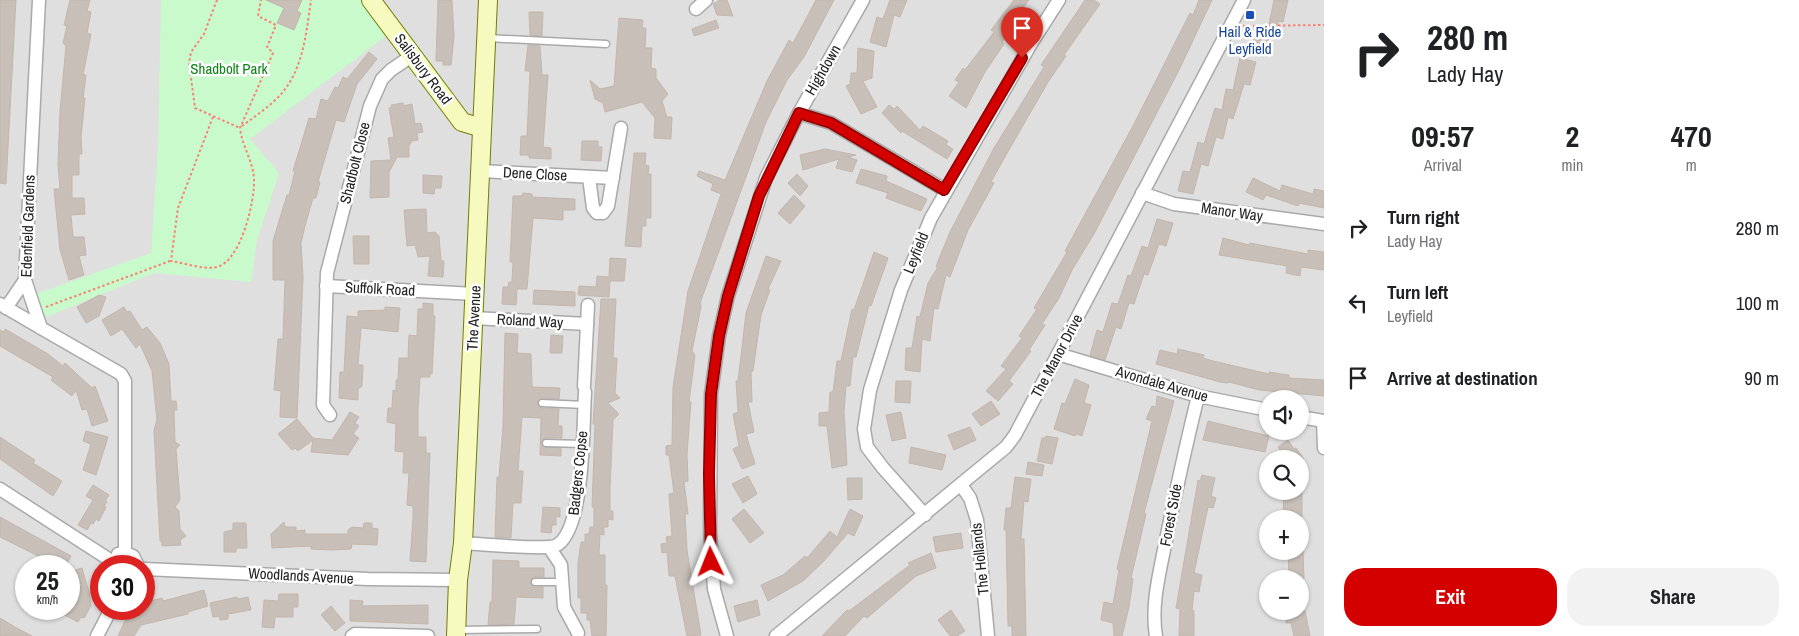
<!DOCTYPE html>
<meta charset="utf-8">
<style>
:root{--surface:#fff;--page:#f2f2f2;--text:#202124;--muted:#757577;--accent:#d40000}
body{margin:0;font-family:"Archivo Narrow",sans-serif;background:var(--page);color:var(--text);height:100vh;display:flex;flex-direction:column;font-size:19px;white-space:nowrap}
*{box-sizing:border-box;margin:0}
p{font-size:16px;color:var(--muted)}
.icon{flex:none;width:28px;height:28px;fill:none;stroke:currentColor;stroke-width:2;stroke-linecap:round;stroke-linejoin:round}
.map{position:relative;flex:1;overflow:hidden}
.side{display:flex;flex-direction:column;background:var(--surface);width:475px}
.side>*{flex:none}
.top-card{background:#fff;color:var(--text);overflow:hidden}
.buttons{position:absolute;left:1259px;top:390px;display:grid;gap:10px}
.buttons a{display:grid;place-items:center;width:50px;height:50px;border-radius:50%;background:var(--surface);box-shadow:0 1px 4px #0004;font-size:25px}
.speed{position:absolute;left:15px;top:555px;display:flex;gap:10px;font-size:25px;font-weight:700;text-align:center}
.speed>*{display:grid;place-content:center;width:65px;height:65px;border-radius:50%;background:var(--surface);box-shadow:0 1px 4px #0004;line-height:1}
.speed small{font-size:12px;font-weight:400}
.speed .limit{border:8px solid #d22;background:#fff;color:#111}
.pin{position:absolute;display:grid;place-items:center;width:42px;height:42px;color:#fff;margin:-51px -21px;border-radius:50% 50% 50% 0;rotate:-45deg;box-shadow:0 0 5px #0007}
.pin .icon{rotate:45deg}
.me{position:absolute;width:55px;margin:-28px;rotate:358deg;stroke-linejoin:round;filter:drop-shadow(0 0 4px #0008)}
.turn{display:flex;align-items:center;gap:18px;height:105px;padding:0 20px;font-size:22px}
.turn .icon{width:65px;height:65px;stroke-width:2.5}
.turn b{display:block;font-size:35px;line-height:42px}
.eta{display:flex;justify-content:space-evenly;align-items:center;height:85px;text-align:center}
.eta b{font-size:30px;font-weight:700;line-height:35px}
.cta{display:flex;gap:10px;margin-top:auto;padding:10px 20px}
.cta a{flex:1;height:58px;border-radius:20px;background:var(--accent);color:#fff;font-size:20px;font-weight:700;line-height:58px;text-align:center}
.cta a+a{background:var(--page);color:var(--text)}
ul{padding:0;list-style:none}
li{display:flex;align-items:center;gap:15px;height:75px;padding:0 20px}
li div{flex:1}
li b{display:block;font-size:19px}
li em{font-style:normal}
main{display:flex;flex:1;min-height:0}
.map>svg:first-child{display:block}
.residential{fill:#e0dfdf;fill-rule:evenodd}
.park{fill:#c8facc}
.building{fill:#c7bfb8;stroke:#c4b6ab}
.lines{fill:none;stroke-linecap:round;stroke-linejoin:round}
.lane-casing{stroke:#a9a9a9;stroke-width:9}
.street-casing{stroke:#a9a9a9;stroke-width:15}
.secondary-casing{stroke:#707d05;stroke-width:20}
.path{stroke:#fa8072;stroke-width:2;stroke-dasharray:2.5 2.5;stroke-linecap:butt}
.lane{stroke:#fff;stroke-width:6}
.street{stroke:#fff;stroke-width:12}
.secondary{stroke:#f7fabf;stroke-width:18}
.route-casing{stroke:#8a0000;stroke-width:12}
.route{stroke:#d40000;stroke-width:9}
.transit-dot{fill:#1a4fb4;stroke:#fff;stroke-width:2}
.labels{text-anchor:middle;stroke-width:5;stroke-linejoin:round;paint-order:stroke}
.transit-label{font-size:15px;fill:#164399;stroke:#fff}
.park-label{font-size:15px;fill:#0c8416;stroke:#fff}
.street-label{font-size:15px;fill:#222;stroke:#fff}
</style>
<main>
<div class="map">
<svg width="1324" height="636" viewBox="0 0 1324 636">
<rect width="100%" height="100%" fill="#f2efe9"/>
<path class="residential" d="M0,0H1324V636H0ZM1268,399H1300V431H1268ZM1268,459H1300V491H1268ZM1268,519H1300V551H1268ZM26,566H69V609H26ZM101,566H144V609H101ZM1268,579H1300V611H1268Z"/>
<path class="park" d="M161,0H360L387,35L250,139L279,173L257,240L251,282L154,273L46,317L36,294L151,253L158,147Z"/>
<g class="building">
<path d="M0,0H16L6,184L0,183Z"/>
<path d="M70,0H90L87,11L91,12L87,33L91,34L83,75H86L83,98H85L81,138L82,154H79V175H72V198H84L85,214L71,215L73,237H84L86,255L79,256L84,275L69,280L60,250L54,189H60L58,165L60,110L66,46L63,43L67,26L64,25Z"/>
<path d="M266,0H302L297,11L301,13L294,30L277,23L284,8Z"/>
<path d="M438,0H452L454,36L451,65H443V61H436Z"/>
<path d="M720,0H727L733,16L717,15L713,4Z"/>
<path d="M816,0H834L804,57L787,80L766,122L700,303L701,307L692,351L695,355L689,402H691L687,454L688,481L684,482L688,514H685L687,550L701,635L687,636L675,576H669L667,552L662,553L661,544L667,543L666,537L672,536L669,494L674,493L669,455H666V446L672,445L673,387L688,291L721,194L711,190L713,184L697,176L699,171L725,180L767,81L789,40L793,43Z"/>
<path d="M890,0H907L900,17L894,15L886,47L870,42L877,17L883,19Z"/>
<path d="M1014,0H1029L1016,17L1018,20L1002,42L1004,44L985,72L966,108L949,96L959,82L955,80L963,68L965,70L994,32L991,30Z"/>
<path d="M1085,0H1094L1100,4L1064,55L1066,56L1048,82L1006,155L991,182L994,183L968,230L950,277L946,275L938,309L934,308L930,341L922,339L920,372L905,370L906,348H912L917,316L920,317L928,283L938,267H936L938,261L950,232L994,148L1044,67L1041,65Z"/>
<path d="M1199,0H1212L1180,68L1094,234L1072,270L1059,298L1042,324L1045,325L1029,350L1031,351L1009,381L1013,384L998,401L986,391L1006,369L1001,366L1022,338L1019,336L1037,309L1034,308L1067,252L1065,251L1134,124L1190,13L1193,15Z"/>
<path d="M1274,0H1288L1283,22L1278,21V26L1269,24Z"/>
<path d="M529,12H543L542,36L530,35Z"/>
<path d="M619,18L643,20L642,28H646L645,48H652L651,68L656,69V78L668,94L662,101L667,117H672L671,139L654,138L655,118L642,102L605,112L603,103L595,99L590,80L600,89L614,86Z"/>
<path d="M716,20L719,28L694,36L692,29Z"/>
<path d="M1256,32L1270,34L1264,56L1250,54Z"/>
<path d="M528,45L540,46L542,75H548L543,147L551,148V159L529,158V155H520L521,136H527L530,71H525Z"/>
<path d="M858,48L874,51L872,78L863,81L877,107L861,114L846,86L850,84L851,73H857Z"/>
<path d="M369,52L377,59L357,84L344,122L336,120L318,182H320L316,198H313L305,226L301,243L303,277L297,418L280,417L281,391L274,390L278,339H283L285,280H273V241L287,195H289L295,171H293L309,118L316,119L321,99L328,101L335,87L338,88L343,77L347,79Z"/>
<path d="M1240,58L1256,62L1250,85L1244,84L1233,119L1228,117L1223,139L1216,137L1208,166L1201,164L1193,194L1178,191L1183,171L1190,172L1198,142L1204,144L1215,108L1222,110L1226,89L1233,90Z"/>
<path d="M403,103V106L412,104L415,124L421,123L423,132L417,133L418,140L411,141V144H409V157H397L389,172V197L370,198L371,161L391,160L388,138L394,137L389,108L392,107L391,105Z"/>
<path d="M889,105L894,109L897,106L920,130L923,126L948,141L946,145L953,149L947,159L902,131L901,133L882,113Z"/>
<path d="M582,141H598V147H602L601,161L581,160Z"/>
<path d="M825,149L856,155L848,157L857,160L852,172L836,168L839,159L803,170L800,155Z"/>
<path d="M634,153H646L645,165L649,166L648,174H651V218H646V226H642L641,247L625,246Z"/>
<path d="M861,169L887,176L886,181L927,199L921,211L886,198L888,193L856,183Z"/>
<path d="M797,174L808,186L800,196L788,183Z"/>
<path d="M423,175L442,176L441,188H435L434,194L423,193Z"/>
<path d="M1253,178L1280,191L1282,185L1313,194L1314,189L1324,191V208L1299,203L1298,206L1266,195L1263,200L1246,192Z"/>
<path d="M523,193L532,194V197L575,199V210H563V220L533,218L527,289H517L516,305L502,304L503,287H508L509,282H512L513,262H510L513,196H522Z"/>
<path d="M794,195L805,206L790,224L778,213Z"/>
<path d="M426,209L427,233L435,232L439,236L441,261H444L443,277L428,276L430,256L418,257L415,245L407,246L404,210Z"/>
<path d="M1157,219L1173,223L1166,246L1159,244L1148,275L1144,274L1134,304L1129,303L1121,329L1116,327L1105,360L1090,355L1097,330L1103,332L1112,303L1118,304L1128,275L1131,276L1142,246L1148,248Z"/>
<path d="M353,236H369V264H354Z"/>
<path d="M1223,238L1249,245L1250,243L1308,254V250L1324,252V270L1301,267L1300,276L1286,273L1287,266L1219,255Z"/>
<path d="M874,252L888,258L871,306L869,305L856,357H853L850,386H846L844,411L847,465L832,468L827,426H819V413L829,412L830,392H833L837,361H841L852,309L854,310Z"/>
<path d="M766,256L781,261L768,289L770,290L761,315L753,371H751L752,402H748L754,432L746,434L755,464L742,469L733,449L739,446L733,414L738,412L736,381H738L746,313Z"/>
<path d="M610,258L626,259L624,281H610L609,297L578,295L579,286L596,287L597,276L609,277Z"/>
<path d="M534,290L575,292V306L533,304Z"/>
<path d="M99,295L106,297L99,316L86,323L77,307Z"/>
<path d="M601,299H616L613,358H617L615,393L620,398L608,403L619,414L613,420L610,487V511H613V520L608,519V527H604V535L600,534L599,555H605V585H607L606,636H592L590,620H587V613H581V598H578V563L581,542H585V534H589L590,527H594V507H592L595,424H593Z"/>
<path d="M423,303L433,304V316H435L432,374L430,373V377H420L418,410V437H426V453H430L426,562L410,561L413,518V506L407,505L409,473H403L404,452L395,451L396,424L387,422L388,408H392L393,390L396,391V380H398L399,358H408L409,335L417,336L418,309H423Z"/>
<path d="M124,307L127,312L130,311L142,330L147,327L160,343L169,364L171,401H176L177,410H174L175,442L180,445L176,449L180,500L175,507L179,511L180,529L186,536L180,540L181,545L162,546V541H160L154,430L157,420L152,371L140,344L136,348L122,329L111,336L102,320Z"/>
<path d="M385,307L400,308L398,332L361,328L358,365H363L362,386L358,389V400L339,398L340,372H344L347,316L358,317V311L385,310Z"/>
<path d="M5,329L48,354L63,366L65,363L92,388L95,386L108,421L92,426L87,409L82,410L76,390L72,396L51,380L53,377L0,346V330L4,332Z"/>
<path d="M505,333L518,334L517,353L531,354L532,387L560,388L559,399L542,398L537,403L541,408L559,409L558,426H562V438H546L541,442L544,447L561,448V456L540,455L541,418L522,417L518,471H523L521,503H513L511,538L495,537L497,477H499L503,427Z"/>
<path d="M551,335L563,336L562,353H550Z"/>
<path d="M1178,349L1204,355L1203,358L1213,361L1269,374V372L1289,375V378L1324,380V396L1259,390L1229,382L1228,383L1220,382L1156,364L1160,350L1177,354Z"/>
<path d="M1075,379L1089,385L1084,403L1091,405L1082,436L1076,434L1075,436L1054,429L1062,403L1065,404Z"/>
<path d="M896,381H911L910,403L895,402Z"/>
<path d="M1157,396L1174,401L1144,513L1146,514L1131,578L1133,579L1129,607L1122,636H1114L1113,623L1101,620L1104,602L1113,604L1119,570L1117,569L1152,421L1146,419L1152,406L1156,407Z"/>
<path d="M991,401L1000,414L981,426L972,414Z"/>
<path d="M350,412L359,417L355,423L359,426L353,434L359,438L348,455L311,452L313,440L298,451L295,448L292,450L278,434L297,419L313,438L332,440Z"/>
<path d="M901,412L906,438L892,441L886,415Z"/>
<path d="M1208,421L1269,436L1265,452L1203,440Z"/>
<path d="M970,427L976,440L954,450L948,435Z"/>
<path d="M86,431L108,437L96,475L83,470L91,444L83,441Z"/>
<path d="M1046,436L1058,438L1052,464L1037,461L1042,438H1045Z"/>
<path d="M0,437L35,460L33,463L62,481L53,496L0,459Z"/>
<path d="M1288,440L1294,449L1296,448L1304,459H1281L1284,456L1278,447Z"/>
<path d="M911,447L946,455L942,470L909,463Z"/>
<path d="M1028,462L1044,465L1042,476L1026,474Z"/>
<path d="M1202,475L1215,478L1211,496L1216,498L1213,508L1208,507L1194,573L1202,575L1199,592L1194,591L1192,610L1194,611V636H1179L1180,609L1176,608L1198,480L1200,481Z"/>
<path d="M748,476L757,494L743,503L732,484Z"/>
<path d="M1015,477L1031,479L1028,502L1024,501L1021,539H1024L1026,636H1012V626H1008L1006,530H1004L1006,508H1011Z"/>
<path d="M847,478H862V499L848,500Z"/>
<path d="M93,485L109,495L105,501L107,502L104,506L106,507L99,521L96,519L93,524L91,523L87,530L78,525L93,500L86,496Z"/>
<path d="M1283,491H1302V519H1284Z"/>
<path d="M543,507L560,508V517L556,516V525H552L551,533L541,532Z"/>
<path d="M744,509L764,533L750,543L732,519Z"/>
<path d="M850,509L863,516L854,536L848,533L824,561L803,581L768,601L761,585L783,575L805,556L807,558L830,531L837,537Z"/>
<path d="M0,517L71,556L66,566H58L0,537Z"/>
<path d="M284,522L285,527H296V531L305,530V534H348V530L352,527L363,528L364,523H372V528L378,529L377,545L352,544L351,549L331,550L311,549V546L272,548L271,534Z"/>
<path d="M233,523H246L247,548H236V552H224V532L233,530Z"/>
<path d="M961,533L963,548L936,552L933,537Z"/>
<path d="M1288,551H1303L1304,579H1289Z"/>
<path d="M931,553L936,568L916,576L867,618L864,616L845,636H822L847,610L849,611L910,565L908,563Z"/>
<path d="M493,560L519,561V568H544V577H533L530,582L533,587H543V598L516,597L514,624L488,625L490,602H492Z"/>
<path d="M82,568L89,592L91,606L84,618L81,617L78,622L53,609H69L82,583L69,587V572Z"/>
<path d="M204,590L208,606L188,612V614L141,625L134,636H118L130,610L144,609V603L162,598L163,601Z"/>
<path d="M279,594H298V607H293V617H275L274,628L262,627L264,600L278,601Z"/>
<path d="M237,597L238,599L248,597L251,610L228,614V619L220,620L219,616L213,617L210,603Z"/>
<path d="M350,600L363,601L362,606L428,605V624L350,621Z"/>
<path d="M757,600L760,615L738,622L734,606Z"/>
<path d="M331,606L345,623L335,631L321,615Z"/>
<path d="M951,610L965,631L957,636H950L938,620Z"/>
<path d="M1286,611H1305L1310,636H1294L1291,623H1286Z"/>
<path d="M0,618L15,627L32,636H0Z"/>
</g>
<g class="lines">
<g class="lane-casing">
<g id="lane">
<path d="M487,38L606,44"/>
<path d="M542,403L584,405"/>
<path d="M546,443L582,444"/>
<path d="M535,582H562"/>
<path d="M457,630L537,629"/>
</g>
</g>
<g class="street-casing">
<g id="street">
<path d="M39,0L25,280L41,328L121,374L125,381V553"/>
<path d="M696,9L706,0"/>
<path d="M799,113L831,123L945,190"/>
<path d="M481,171L613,178"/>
<path d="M589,177L593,208L597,213H603L608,206L621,128"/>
<path d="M1142,193L1174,204L1324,224"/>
<path d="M326,286L475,294"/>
<path d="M0,304L41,328"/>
<path d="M6,308L25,280"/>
<path d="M474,318L587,324"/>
<path d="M1058,354L1198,396L1268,410"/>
<path d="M584,386L588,305"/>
<path d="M330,415L323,405L327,273L370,106L382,79L391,70L413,55"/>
<path d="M1300,417L1324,421"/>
<path d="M1323,421L1324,448"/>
<path d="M961,485L970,498L977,520L988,636"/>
<path d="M0,489L110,560"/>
<path d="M925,515L883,468L867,447L864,429L870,390L901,290L931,218L1032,42L1059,0"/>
<path d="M463,543C480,544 543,550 555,546C585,534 583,422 585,392"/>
<path d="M549,547L561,565L564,607L578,633"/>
<path d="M118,554L125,553L133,556L138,566"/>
<path d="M144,569L368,579L458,580"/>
<path d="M97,636L111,609"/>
<path d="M352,636L355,634L428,636"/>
<path d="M727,636L714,589L710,531L711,394L719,336L728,296L766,178L799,113L863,0"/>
<path d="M776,636L1006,447L1015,435L1058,354L1244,0"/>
<path d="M1156,636C1151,606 1159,575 1165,545C1175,495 1186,445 1198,396"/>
</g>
</g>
<g class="secondary-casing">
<g id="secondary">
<path d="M371,0L462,122L482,128"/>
<path d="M456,636L458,580L463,543L488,0"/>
</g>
</g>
<g class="path">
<path d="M217,0L204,34L191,52L189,63L195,108L240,128"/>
<path d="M1243,26L1324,25"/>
<path d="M213,117L178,208L171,261C185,263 203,270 217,267C241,261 255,201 254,179C253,161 242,146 240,128L273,53L267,47L276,25L258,16L261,0"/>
<path d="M242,126C258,114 277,102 288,85C304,61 307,28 311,0"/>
<path d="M46,307L170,261"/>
</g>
<use href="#lane" class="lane"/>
<use href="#street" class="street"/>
<use href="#secondary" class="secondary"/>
</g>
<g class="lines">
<g class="route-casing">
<path id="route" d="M711,562L709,474L711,394L719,336L728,296L759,196L799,113L831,123L944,190L1022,58"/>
</g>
<use href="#route" class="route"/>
</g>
<rect class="transit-dot" x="1245" y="10" width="10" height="10" rx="2.5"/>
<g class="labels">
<g class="transit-label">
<text x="1250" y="37">Hail &amp; Ride<tspan x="1250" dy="17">Leyfield</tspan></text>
</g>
<g class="park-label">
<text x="229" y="74">Shadbolt Park</text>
</g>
<g class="street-label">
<text transform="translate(423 69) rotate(53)" y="5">Salisbury Road</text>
<text transform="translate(823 70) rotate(-60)" y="5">Highdown</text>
<text transform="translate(355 163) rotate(-76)" y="5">Shadbolt Close</text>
<text transform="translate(535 174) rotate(3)" y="5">Dene Close</text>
<text transform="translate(1232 212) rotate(8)" y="5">Manor Way</text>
<text transform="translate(28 226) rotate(-88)" y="5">Edenfield Gardens</text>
<text transform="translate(916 253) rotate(-68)" y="5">Leyfield</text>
<text transform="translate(380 289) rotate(3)" y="5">Suffolk Road</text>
<text transform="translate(474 318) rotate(-87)" y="5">The Avenue</text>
<text transform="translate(530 321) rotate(3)" y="5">Roland Way</text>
<text transform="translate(1057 356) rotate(-62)" y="5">The Manor Drive</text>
<text transform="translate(1162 384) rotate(16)" y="5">Avondale Avenue</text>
<text transform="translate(578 473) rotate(-84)" y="5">Badgers Copse</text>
<text transform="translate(1171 515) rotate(-79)" y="5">Forest Side</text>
<text transform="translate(980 559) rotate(-96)" y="5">The Hollands</text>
<text transform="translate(301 576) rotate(3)" y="5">Woodlands Avenue</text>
</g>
</g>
</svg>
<div class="buttons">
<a><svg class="icon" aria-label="sound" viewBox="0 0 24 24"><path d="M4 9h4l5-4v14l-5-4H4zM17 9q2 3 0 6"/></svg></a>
<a><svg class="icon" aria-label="search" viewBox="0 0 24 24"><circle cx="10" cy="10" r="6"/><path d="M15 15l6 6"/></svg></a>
<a>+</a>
<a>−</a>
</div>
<div class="speed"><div>25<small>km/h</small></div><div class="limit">30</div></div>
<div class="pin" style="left:1022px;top:58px;background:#d93025"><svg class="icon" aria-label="arrive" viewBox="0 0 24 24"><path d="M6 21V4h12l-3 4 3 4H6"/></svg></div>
<svg class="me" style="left:711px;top:562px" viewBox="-20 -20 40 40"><path d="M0-17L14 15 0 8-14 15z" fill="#d40000" stroke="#fff" stroke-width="4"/></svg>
</div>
<section class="side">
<div class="top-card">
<div class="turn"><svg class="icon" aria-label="right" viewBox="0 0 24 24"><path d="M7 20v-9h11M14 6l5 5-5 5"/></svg><div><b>280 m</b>Lady Hay</div></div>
</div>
<div class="eta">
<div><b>09:57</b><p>Arrival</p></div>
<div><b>2</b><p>min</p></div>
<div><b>470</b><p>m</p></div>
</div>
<ul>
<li><svg class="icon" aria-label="right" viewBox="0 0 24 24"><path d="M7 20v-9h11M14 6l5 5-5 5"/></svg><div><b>Turn right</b><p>Lady Hay</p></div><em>280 m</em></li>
<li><svg class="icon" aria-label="left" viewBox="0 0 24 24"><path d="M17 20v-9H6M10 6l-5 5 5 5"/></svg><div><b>Turn left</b><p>Leyfield</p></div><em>100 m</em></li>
<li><svg class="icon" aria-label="arrive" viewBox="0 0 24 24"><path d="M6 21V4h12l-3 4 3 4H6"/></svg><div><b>Arrive at destination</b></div><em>90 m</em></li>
</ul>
<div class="cta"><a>Exit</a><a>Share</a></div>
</section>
</main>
